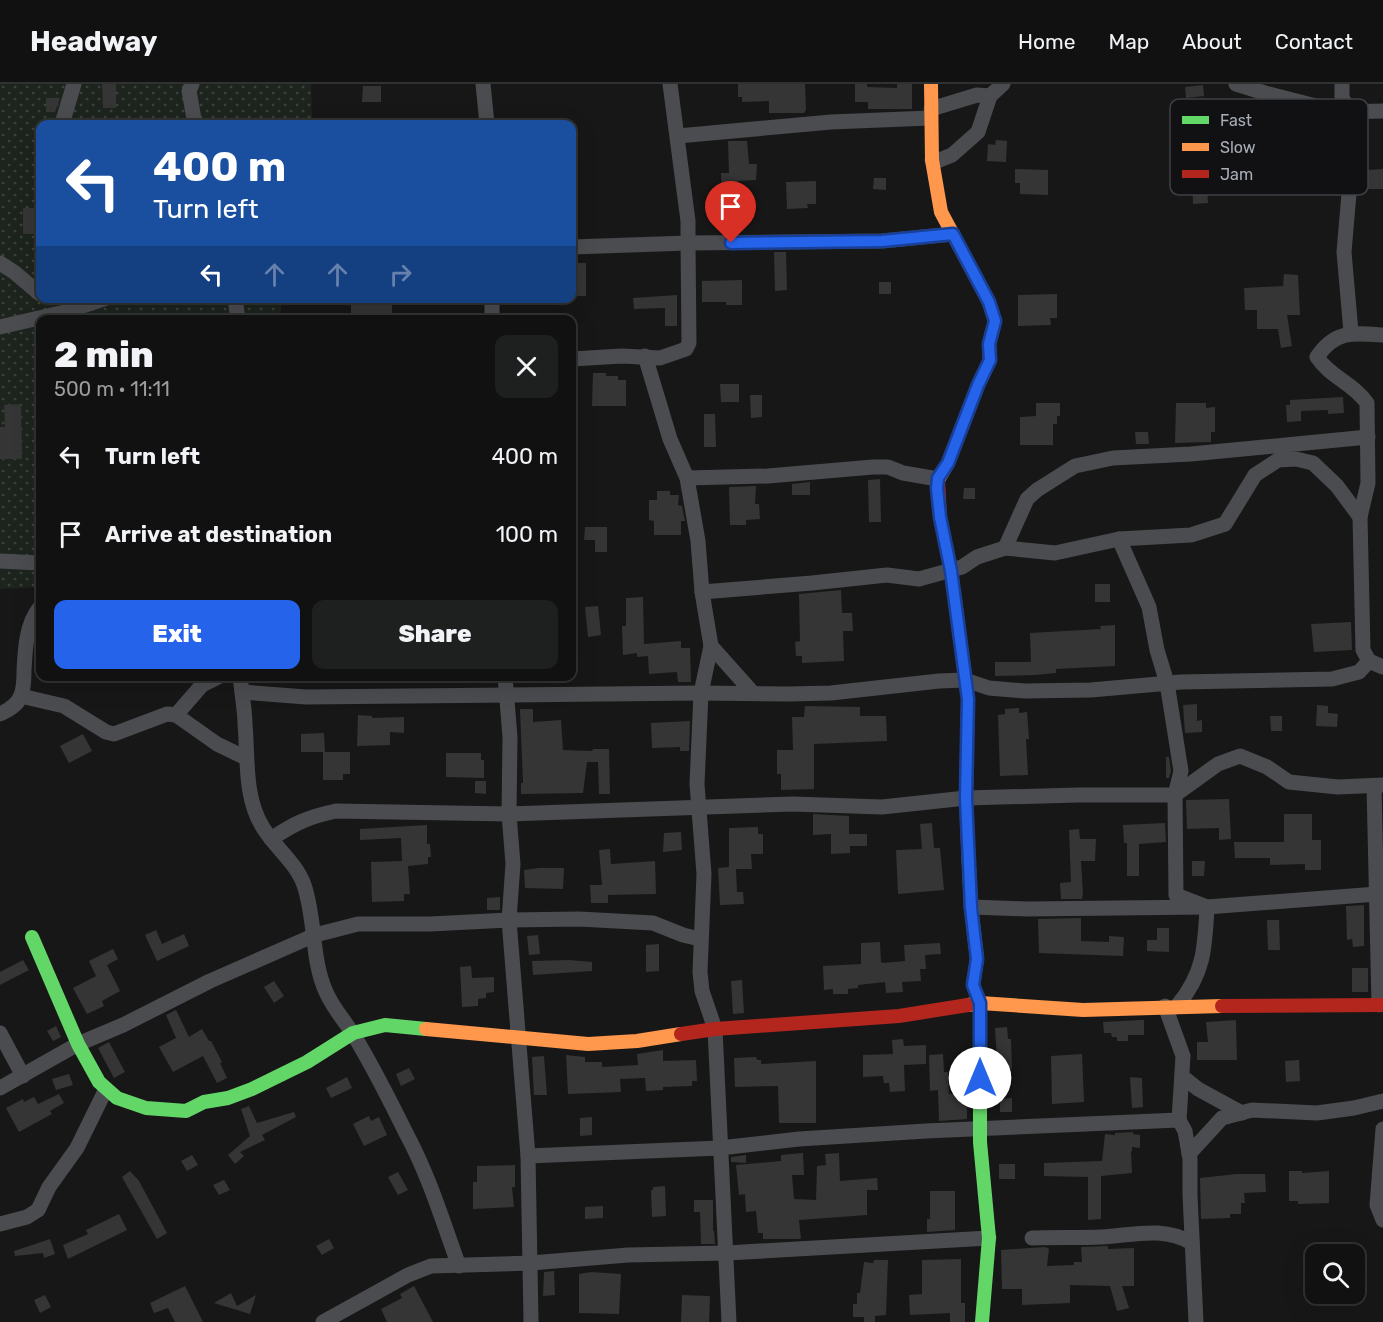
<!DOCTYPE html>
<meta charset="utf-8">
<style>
:root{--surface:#111;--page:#1e1f1f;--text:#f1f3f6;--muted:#9c9d9f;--line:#303131;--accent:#2563eb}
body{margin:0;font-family:Rubik,sans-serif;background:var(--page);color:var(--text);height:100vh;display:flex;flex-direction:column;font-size:22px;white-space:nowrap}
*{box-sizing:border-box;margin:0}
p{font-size:20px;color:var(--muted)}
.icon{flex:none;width:33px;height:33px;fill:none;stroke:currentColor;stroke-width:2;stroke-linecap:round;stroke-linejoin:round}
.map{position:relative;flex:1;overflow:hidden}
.drawer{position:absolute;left:36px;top:231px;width:540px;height:366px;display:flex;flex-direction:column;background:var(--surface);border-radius:12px;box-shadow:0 6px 24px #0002,0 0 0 2px var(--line)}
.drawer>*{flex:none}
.top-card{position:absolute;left:36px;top:36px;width:540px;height:183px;border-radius:12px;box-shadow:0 6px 24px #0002,0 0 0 2px var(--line);background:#1a4fa0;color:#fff;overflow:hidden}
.fabs{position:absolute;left:1305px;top:1160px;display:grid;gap:12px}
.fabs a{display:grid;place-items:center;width:60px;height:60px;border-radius:12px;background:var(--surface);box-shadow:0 6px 24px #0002,0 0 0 2px var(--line);font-size:30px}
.pin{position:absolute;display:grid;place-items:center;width:51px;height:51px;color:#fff;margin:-62px -26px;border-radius:50% 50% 50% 0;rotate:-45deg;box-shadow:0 0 6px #0007}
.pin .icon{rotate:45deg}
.me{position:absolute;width:66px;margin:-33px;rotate:0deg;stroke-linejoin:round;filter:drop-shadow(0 0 4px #0008)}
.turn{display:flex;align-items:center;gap:21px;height:126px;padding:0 18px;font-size:27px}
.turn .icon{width:78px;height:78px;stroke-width:2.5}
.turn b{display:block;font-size:42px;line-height:51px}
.lanes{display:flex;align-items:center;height:57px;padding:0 18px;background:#0003;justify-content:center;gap:30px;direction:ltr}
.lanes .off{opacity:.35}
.round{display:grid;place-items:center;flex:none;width:63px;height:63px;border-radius:12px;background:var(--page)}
.overview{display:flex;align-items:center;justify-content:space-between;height:102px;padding:0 18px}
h1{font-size:36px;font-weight:800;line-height:45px}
.primary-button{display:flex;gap:12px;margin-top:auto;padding:12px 18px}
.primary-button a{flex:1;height:69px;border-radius:12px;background:var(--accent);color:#fff;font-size:24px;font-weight:800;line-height:69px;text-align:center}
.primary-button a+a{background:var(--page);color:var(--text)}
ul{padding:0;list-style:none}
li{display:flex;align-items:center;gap:18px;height:78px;padding:0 18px}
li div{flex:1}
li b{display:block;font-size:22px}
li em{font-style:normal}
header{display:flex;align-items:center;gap:36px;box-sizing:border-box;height:84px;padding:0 30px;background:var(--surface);border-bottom:2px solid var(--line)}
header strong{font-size:28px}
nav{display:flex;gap:33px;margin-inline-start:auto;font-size:21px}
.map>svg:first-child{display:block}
.grass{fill:url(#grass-dots)}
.building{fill:#353536}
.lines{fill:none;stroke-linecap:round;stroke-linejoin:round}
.street{stroke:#4b4c50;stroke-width:15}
.fast{stroke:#63d668;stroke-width:14}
.slow{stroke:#ff974d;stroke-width:14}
.jam{stroke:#b3261e;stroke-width:14}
.route-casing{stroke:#184099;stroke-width:15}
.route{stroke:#2563eb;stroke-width:10}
.key{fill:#111113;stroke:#3e4045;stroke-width:1.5}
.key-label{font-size:16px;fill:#a8adb8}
</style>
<header>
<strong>Headway</strong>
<nav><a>Home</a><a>Map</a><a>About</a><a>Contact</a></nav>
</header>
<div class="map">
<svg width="1383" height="1238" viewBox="0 0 1383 1238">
<defs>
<pattern id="grass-dots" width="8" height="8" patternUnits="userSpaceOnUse" patternTransform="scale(1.5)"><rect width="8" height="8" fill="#1d241e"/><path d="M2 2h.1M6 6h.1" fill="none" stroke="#3b413d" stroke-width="1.8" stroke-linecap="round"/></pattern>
</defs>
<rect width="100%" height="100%" fill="#171717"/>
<path class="grass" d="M0,0H311L312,40H40V214L282,215L280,235L40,236V503L0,505Z"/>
<g class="building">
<path d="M102,0H116V24H103Z"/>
<path d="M738,0H805L806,26L804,29H769V17L742,18V13H738Z"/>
<path d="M855,0H867V3L897,4V0H912V25H868V18H855Z"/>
<path d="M1203,1L1204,12L1186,14L1185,3Z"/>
<path d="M363,2H381V18H362Z"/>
<path d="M46,14H60L55,28H46Z"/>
<path d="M996,56L1007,57L1006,78L987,77L988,60L995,61Z"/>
<path d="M728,57H747L749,80H757L756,96L738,97L739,112L722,111L721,89H729Z"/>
<path d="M1015,85L1048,86V111L1020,110V99H1015Z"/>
<path d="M1383,85V105H1367V86Z"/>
<path d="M1206,88L1208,119L1193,120L1192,89Z"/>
<path d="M874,94H886V106L873,105Z"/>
<path d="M816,97V120H807L808,124L787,125L786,98Z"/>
<path d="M23,124H35L37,150H23Z"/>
<path d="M774,168H786L787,206L775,207Z"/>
<path d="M575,179H586V212H572V186H575Z"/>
<path d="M1284,190L1298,191L1300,231H1287L1292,262L1281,264L1278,245H1257V226H1245L1244,204L1283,202Z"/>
<path d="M742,196V221H726V218H702V197Z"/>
<rect x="879" y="198" width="12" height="12"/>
<path d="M1057,210V234H1050L1051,241L1018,242V211Z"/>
<path d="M677,211V242H665V224L634,225L633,214Z"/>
<path d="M392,220V236H351V221Z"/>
<path d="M593,289H606V292H618V296H626V322H592Z"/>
<path d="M720,300H739V318H721Z"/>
<path d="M750,311H762V333L751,334Z"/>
<path d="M1343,313L1344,329L1328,330V326L1301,327V337L1287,338L1286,321H1290V316Z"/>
<path d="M1036,319H1060V332H1057V340H1053V361H1020V333L1036,332Z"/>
<path d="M1176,319H1206V324L1215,323V348H1211V358L1175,359Z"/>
<path d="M21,320L22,375H0V343H5L4,321Z"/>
<path d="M704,330H715L716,363H704Z"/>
<path d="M1135,348H1148L1149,360H1136Z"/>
<path d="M880,395L881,438H869L868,396Z"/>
<path d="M810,398V411H792V400Z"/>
<path d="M756,402L755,420H759L760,435L746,436V441H730L729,403Z"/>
<path d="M964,404H975V415H963Z"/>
<path d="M657,407H670V411H679L678,421L682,422L685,437H681V451H654V437L649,436V416H657Z"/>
<path d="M585,443H607V468H595V456H584Z"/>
<rect x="1095" y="500" width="15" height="18"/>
<path d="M841,506L842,529H852L853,547H843L844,577L802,579V572H796L795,558L800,557L799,510Z"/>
<path d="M643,513L644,560L681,557V564H690L691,598H678L677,588L649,590L648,572L637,573V569L623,571L622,542H626V514Z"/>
<path d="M598,522L601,551L588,553L585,523Z"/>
<path d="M1351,538L1352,566L1314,568L1311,540Z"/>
<path d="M1115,541V582L1056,585V589L1036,591L995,592V578H1031L1030,549L1101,545L1100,542Z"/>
<path d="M1197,620V637L1202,636V648L1185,649L1183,621Z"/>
<path d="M1317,621L1328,622V629L1338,630L1337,643L1316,642Z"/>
<path d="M805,622L860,623V632H886L887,657L814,660V705L781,706V690H777V666H793L792,633H804Z"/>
<path d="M1019,624V629L1027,628L1029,655H1026L1028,691L1000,692L998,631L1005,630V625Z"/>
<path d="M520,625H533V638L561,636L563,666L592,667L593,665H609L610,710H599L598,678H587L583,709L521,710V699H523Z"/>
<path d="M358,631L372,632V634L404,633V649L390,648V661L357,662Z"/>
<path d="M1270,632H1282V647H1271Z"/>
<path d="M690,637L689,667H680V663L652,664L651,639Z"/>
<path d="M324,649L325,668H301V650Z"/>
<path d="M83,650L92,667L69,679L60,662Z"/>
<path d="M323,668H350V690H343V696H323Z"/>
<path d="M446,669H481V676H484V694L446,693Z"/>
<path d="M1166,673H1169L1171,687L1169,694H1166Z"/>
<path d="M475,697H486V710L475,709Z"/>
<path d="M1229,715L1231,755L1219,756V744L1187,745L1186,716Z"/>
<path d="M813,730L849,732V750H867V762H850V769L831,770V750L813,751Z"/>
<path d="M1284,730H1312V756H1321V786H1305V780L1270,781V774H1235L1234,758H1284Z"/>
<path d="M932,739L934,764H940L944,806L898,810L896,766L922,765L920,740Z"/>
<path d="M1165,739L1166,758L1139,760V792H1127V759H1124L1123,741Z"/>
<path d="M427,741V760H430L431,773H428V780L408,782L410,810H404V817L372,818L371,778L402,777L401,754L360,756V745Z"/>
<path d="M758,743V750H763V770H751L752,785H736L737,808H743L744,820L720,821L718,784L729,783V744Z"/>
<path d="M1079,745L1080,755H1096L1095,777H1081L1083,810L1082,815H1061L1060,799L1071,798L1069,746Z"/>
<path d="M681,748L682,766L663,768L664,749Z"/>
<path d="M610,765L611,780L655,777L656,810L608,811V819H591L590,801H602L599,766Z"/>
<path d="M1192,777H1205L1204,792H1192Z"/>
<path d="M539,784H564L563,805L525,804L524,786Z"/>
<path d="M500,813V826H487V814Z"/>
<path d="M1364,821V862L1353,863L1352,855L1347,856L1346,822Z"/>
<path d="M1081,834V857L1109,858V852L1124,853L1123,872L1039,869L1038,835Z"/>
<path d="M1267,836H1279L1280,866H1268Z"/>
<path d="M1157,844H1169V868L1147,867V856H1157Z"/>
<path d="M156,846L162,860L184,850L189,862L157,877L145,851Z"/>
<path d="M538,851L540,870L529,871L527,852Z"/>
<path d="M880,858L881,878L883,879L905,877L904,861L940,859L941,870L925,871L926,885H920L921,897L902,898L903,908L886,909L885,898L858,901V904L848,905V910H833V905L824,906L823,882L861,880V859Z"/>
<path d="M659,860V887L646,888V861Z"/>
<path d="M113,865L118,875L107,881L120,907L102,917L104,922L87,930L73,904L96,892L89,877Z"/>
<path d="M23,876L29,886L0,901V888Z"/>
<path d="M569,876L592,878V887L533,891L532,877Z"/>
<path d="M471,882L472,894L494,893V908L486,909V914L478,915V922L462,923L460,883Z"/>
<rect x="1352" y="884" width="16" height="24"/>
<path d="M742,896L744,929L733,930L731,897Z"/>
<path d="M274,897L284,912L274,919L264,903Z"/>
<path d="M176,926L189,953L202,945L209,957H211L222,978L220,979L227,994L217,999L203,972L173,988L159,963L176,954L166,931Z"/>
<path d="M1140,936H1144V951H1128V957H1117V953H1112L1111,949H1104L1103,938Z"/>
<path d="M1236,936L1237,976H1197V958H1208L1206,938Z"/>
<path d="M56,942L61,953L53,957L47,947Z"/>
<path d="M1007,943L1008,955H1011L1012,985L1000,986V975H997L995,944Z"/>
<path d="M903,955L904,962L926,961V980L904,981L905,1007L890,1008L889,999H884L883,992L863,993V971L893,970L892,956Z"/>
<path d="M109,958L125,988L114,994L98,964Z"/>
<path d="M663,966V977L696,976L697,997H692V1002L663,1003V1006L646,1007L645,994L620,995L621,1008L568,1010L566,971L585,973V978H602V983L638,981L637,970Z"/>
<path d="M943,970L944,988H948L949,1010H967V1035L939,1037L938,1006L930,1007L929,971Z"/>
<path d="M1082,970L1084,1018L1052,1020L1051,972Z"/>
<path d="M544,972L547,1011H534L532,973Z"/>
<path d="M756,973L757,976H761V980L816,977V1039H779L778,1002L735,1003L734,974Z"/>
<path d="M1299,976L1300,997L1286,998L1285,977Z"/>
<path d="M409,984L415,995L401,1002L396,990Z"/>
<path d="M69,990L73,1001L56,1006L52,995Z"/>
<path d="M347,993L352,1004L331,1014L326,1004Z"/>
<path d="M1130,993L1142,994L1143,1023L1132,1024Z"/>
<path d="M59,1010L64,1019L50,1027L52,1030L19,1048L6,1024L23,1015L24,1018L34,1013L38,1020Z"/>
<path d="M1012,1014V1028H1000V1015Z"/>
<path d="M249,1022L257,1039L294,1028L296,1033L262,1051L265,1056L240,1068L244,1072L235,1080L228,1071L250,1052L241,1025Z"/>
<path d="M369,1032L371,1037L379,1033L387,1051L364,1062L353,1040Z"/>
<path d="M592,1033V1051L580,1052V1034Z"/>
<path d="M1133,1048V1050L1140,1051V1064L1132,1063V1067H1131L1132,1089L1101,1092V1135L1088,1136V1093L1044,1092V1079L1102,1077L1105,1050L1115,1051V1049Z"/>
<path d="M803,1069L804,1091H792L794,1115L816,1116L817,1082L826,1081L825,1070L839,1069L840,1097L877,1094L878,1106H867V1131L799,1136L801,1155H763V1149H758L756,1127L746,1128L745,1110L739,1111L736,1081L781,1077V1071Z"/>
<path d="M192,1071L198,1081L187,1087L181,1077Z"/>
<path d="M746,1071V1079L731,1078V1073Z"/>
<rect x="999" y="1080" width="16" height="15"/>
<path d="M515,1081V1103H512L514,1123L473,1125V1098H477V1082Z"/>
<path d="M130,1087L139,1097L167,1149L157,1155L122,1093Z"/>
<path d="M1289,1087H1302V1089L1329,1087V1119L1298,1120V1117H1289Z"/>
<path d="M398,1088L408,1106L398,1111L388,1093Z"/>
<path d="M1237,1090H1265L1266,1108L1244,1109L1245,1119H1241V1130H1230V1134L1201,1135L1200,1094Z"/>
<path d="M224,1096L230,1106L219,1111L213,1101Z"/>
<path d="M665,1102L666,1132L652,1133L651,1106H653V1103Z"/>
<path d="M930,1107H955V1146L927,1148V1135H930Z"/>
<path d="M694,1116H713V1147H714L715,1160H701L700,1128H694Z"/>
<path d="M603,1122V1134L585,1135V1123Z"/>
<path d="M119,1130L127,1146L68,1175L63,1161L88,1150L86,1146Z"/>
<path d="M50,1155L55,1170L44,1174L43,1169L15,1172L14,1167Z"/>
<path d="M329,1155L334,1164L322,1171L316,1162Z"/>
<path d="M1108,1162V1165L1134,1164V1202H1122L1129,1224L1117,1227L1110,1202L1070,1201V1219L1022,1221V1205H1002L1001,1166L1045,1163L1049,1165L1047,1182L1074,1181V1178H1082L1081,1163Z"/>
<path d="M961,1175V1219H965V1238H950V1229L910,1231L909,1211L922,1210V1176Z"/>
<path d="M874,1176H888L886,1231L875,1232V1238H864V1233H853V1220H857V1209H860L864,1178L873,1179Z"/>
<path d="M554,1187L555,1211L543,1212L544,1188Z"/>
<path d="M591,1188L621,1190L619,1230L579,1229V1190Z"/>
<path d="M185,1202L203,1238H175L168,1224L154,1229L150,1219Z"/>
<path d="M414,1202L433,1238H387L381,1225L402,1214L400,1210Z"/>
<path d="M231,1209L237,1222L256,1211L250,1230L214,1219Z"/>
<path d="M45,1211L51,1223L40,1229L34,1216Z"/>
<path d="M682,1211L710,1212L709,1238H681Z"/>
</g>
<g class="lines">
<g class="street">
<path d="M192,0L189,7L195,40"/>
<path d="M483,0L487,40"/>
<path d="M1236,0L1265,9L1339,28L1383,27"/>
<path d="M1342,0V13L1349,28"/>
<path d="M931,25L977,11L990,12"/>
<path d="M62,40L74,0"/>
<path d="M678,52L831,38L930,34"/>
<path d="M932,76L937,77L952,71L978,48L990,12L1003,0"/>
<path d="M572,163L688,159V137L670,0"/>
<path d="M0,179L14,188L40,210"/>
<path d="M235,214L238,236"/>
<path d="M492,214V236"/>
<path d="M0,243L65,228L107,214"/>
<path d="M1351,248L1344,168L1356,28"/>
<path d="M1383,251C1354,249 1335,246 1317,273C1330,293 1353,299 1367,319L1368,399L1360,433L1363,566L1369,577L1383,583"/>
<path d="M645,272L670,355L687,394L698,457L702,508L711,562L701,609L697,700L704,790L700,888L702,907L715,945L729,1238"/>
<path d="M572,275L622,272L660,274L686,265L689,259L688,159L882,157L953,150"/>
<path d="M687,394L768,392L873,383H888L903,389L938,395"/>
<path d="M1119,455L1149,523L1157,566L1167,599L1181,687L1175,711L1176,811L1207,823C1205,864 1204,890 1177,922"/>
<path d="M1005,464L1055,469L1119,455L1191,451L1225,440L1255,391L1278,376L1296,375L1313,379L1337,402L1360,433"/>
<path d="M0,477L40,479"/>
<path d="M702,508L812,499L887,491L919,495L962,483L977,473L1005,464L1027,415L1037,406L1075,382L1113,374L1191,370L1368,353"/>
<path d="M711,562L753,609"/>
<path d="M240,592L242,608L306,613L701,609L789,610L831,609L939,597L965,596L989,604L1025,607L1091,606L1181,598L1332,595L1359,588L1369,577"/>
<path d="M505,592L510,653L509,730L513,780L509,836L579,835L653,839L683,851L700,855"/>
<path d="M242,608C243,619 245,629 245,640C248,673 244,712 262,742C274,763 296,778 304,801C316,836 311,875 326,908C333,924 344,936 353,950C373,982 390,1017 407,1051C429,1092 443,1138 459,1182"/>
<path d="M21,612L64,622L106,648L114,650L167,630L176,631L217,660L246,674"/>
<path d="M0,630C9,626 18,621 21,611C24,604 24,595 24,587C25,566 26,540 40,523"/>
<path d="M176,631L202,601L220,592"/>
<path d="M1374,702L1379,921"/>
<path d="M271,755C295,739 308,733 336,727L509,730L793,720L882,723L966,714L1078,711H1175L1218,680L1240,672L1267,683L1289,698L1338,703L1383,701"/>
<path d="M971,823L1027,825L1207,823L1377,810"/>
<path d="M1165,922L1183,972L1179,1036"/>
<path d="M0,949L23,992"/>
<path d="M1183,993L1198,1005L1242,1029"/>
<path d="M0,1004L78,960L123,941L210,897L315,851L358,840H430L509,836L528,1072L531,1238"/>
<path d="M1383,1045L1377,1121L1383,1136"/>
<path d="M1189,1070L1222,1034L1252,1026L1317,1029L1354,1024L1383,1017"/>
<path d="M528,1072L720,1064L799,1055L926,1047L1179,1036L1185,1047L1190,1075V1111L1196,1238"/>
<path d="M0,1140L27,1133L38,1126L49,1103L77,1064L106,1005"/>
<path d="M1032,1154C1055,1153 1078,1154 1102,1153C1134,1151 1163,1142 1192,1159"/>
<path d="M323,1238L408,1191L431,1182L531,1179L628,1171L727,1169L989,1154"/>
</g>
<g class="fast">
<path d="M968,763L971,823L977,875L973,901L980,919V1058L989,1154L982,1238"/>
<path d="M32,853L78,960L99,998L117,1014L146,1024L186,1027L204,1018L228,1014L252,1005L307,978L353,949L385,941L426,945"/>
</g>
<g class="slow">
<path d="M931,0L932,76L941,128L989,218L995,237L989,260L990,276L978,301L948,379L938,396"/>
<path d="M968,921L980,919L1083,926L1222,922"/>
<path d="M426,945L588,960L637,957L681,950"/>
</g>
<g class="jam">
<path d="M938,396L940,433L951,487L968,615L966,714L968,763"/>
<path d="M1222,922L1383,921"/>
<path d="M681,950L715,945L899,932L968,921"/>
</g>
</g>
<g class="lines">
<g class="route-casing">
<path id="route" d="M731,159L882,157L953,150L989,218L995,237L989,260L990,276L978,301L948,379L938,394L937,404L940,433L951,487L968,615L966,714L971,824L977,875L973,901L980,919V994"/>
</g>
<use href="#route" class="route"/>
</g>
<rect x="1170" y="15" width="198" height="96" rx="9" class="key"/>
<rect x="1182" y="32" width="27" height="8" fill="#63d668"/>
<rect x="1182" y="59" width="27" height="8" fill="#ff974d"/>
<rect x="1182" y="86" width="27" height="8" fill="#b3261e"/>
<g class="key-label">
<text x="1220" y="42">Fast</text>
<text x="1220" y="69">Slow</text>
<text x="1220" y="96">Jam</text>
</g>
</svg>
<div class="fabs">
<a><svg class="icon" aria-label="search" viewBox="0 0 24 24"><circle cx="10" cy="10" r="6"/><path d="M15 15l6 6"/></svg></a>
</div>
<div class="pin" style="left:731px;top:159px;background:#d93025"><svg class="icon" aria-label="arrive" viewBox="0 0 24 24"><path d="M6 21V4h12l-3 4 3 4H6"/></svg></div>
<svg class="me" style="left:980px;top:994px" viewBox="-20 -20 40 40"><circle r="19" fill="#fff"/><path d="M0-13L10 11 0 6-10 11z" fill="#2563eb"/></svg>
<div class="top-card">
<div class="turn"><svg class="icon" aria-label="left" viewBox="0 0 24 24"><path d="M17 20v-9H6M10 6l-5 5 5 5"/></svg><div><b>400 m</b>Turn left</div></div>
<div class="lanes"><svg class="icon" aria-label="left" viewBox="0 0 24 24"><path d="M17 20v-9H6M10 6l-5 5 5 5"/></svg><svg class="icon off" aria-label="ahead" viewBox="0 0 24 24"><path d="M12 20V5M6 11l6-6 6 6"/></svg><svg class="icon off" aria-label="ahead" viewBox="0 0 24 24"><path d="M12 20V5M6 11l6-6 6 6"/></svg><svg class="icon off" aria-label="right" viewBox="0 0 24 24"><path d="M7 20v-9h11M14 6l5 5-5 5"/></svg></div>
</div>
<section class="drawer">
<div class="overview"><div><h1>2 min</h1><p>500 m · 11:11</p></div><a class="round"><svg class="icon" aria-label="close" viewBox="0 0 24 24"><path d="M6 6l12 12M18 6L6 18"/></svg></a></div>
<ul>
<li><svg class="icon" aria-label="left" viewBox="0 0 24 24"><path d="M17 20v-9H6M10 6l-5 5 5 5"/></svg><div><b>Turn left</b></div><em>400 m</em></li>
<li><svg class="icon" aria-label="arrive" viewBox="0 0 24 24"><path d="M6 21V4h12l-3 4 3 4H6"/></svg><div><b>Arrive at destination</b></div><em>100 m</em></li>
</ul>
<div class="primary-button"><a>Exit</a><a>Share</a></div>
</section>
</div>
